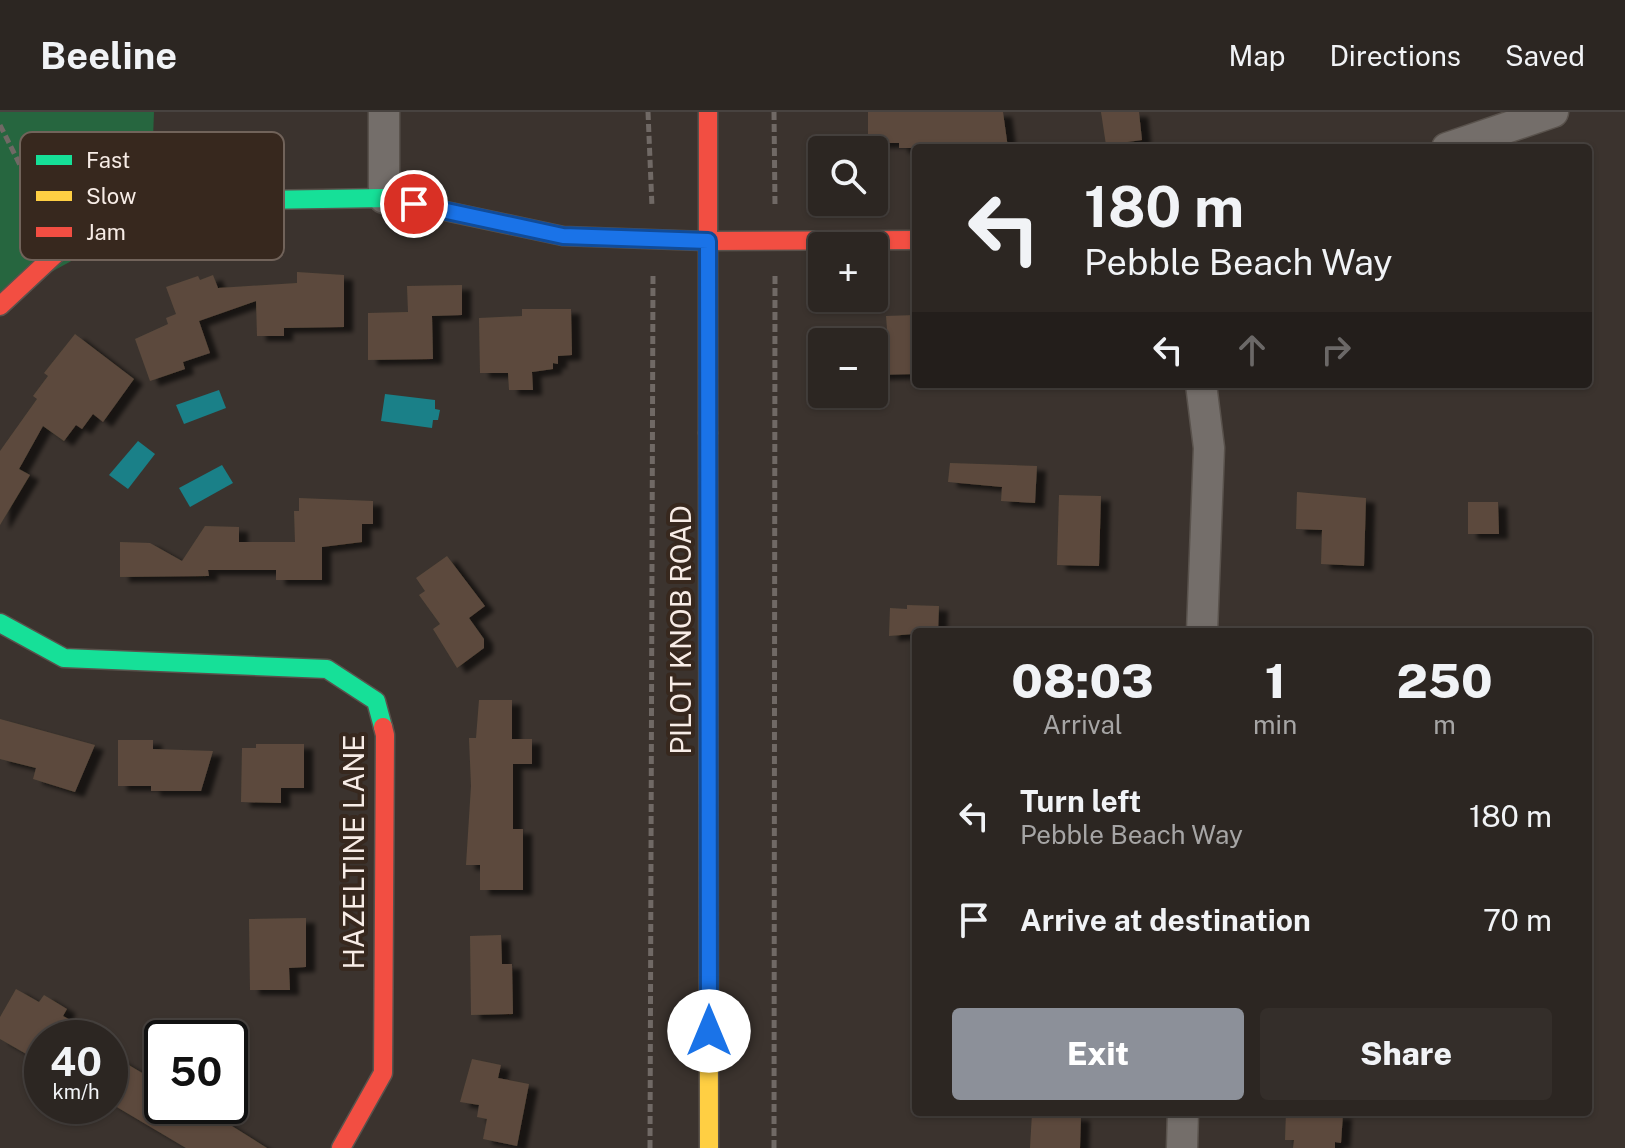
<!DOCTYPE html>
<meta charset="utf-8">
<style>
:root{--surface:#2c2622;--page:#342e2a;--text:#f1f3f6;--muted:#a6a5a5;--line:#484340;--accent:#8c9099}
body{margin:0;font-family:"Public Sans",sans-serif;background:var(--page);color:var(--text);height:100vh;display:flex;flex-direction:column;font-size:30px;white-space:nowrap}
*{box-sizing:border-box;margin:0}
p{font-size:26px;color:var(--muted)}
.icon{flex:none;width:44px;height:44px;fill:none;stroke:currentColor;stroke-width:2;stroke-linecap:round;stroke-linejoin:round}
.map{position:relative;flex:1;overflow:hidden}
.side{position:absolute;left:912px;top:516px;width:680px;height:488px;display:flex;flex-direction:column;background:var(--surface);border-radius:8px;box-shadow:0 2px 6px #0004,0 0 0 2px var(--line)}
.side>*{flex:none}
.top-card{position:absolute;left:912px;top:32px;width:680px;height:244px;border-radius:8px;box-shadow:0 2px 6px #0004,0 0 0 2px var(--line);background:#2c2622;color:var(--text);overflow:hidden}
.fabs{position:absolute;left:808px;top:24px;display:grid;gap:16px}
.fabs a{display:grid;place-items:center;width:80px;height:80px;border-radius:8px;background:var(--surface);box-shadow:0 2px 6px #0004,0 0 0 2px var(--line);font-size:40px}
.speed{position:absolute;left:24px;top:908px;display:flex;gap:16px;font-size:40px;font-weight:700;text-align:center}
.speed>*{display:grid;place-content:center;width:104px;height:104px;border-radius:50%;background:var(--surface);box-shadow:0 2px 6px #0004,0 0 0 2px var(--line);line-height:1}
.speed small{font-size:20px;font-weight:400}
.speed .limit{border:4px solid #111;border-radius:12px;background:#fff;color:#111}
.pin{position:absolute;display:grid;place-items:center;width:68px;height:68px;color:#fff;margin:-34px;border:4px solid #fff;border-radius:50%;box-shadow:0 2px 8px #0007}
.me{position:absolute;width:88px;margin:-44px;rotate:0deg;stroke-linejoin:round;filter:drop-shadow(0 0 6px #0008)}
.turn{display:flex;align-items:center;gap:28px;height:168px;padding:0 40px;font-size:36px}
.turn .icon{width:104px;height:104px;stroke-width:2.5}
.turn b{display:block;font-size:56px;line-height:68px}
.lanes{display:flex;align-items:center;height:76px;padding:0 40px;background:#0003;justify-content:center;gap:40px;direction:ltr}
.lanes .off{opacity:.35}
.eta{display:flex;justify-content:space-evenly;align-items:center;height:136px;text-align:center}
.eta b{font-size:48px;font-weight:800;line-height:56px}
.cta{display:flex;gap:16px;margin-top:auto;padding:16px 40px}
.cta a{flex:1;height:92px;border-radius:8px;background:var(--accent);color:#fff;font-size:32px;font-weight:800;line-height:92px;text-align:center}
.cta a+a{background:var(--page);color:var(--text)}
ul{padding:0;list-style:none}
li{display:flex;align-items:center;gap:24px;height:104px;padding:0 40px}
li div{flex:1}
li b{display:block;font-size:30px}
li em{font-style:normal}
header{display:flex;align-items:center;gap:48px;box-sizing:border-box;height:112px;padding:0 40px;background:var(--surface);border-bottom:2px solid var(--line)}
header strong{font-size:38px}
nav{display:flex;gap:44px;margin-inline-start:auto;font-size:28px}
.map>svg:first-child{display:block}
.green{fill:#26663f}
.water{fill:#1a8088}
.building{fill:#5b4a3c;filter:url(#shadow)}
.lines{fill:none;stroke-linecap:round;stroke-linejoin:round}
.street-casing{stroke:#59524c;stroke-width:33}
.fast-casing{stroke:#59524c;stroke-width:21}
.slow-casing{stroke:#59524c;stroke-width:21}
.jam-casing{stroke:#59524c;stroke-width:21}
.path{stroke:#706965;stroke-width:5;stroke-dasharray:8 4;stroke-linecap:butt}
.street{stroke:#746e6a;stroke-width:30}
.fast{stroke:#16e098;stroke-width:18}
.slow{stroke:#ffcf43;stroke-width:18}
.jam{stroke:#f24e42;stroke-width:18}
.route-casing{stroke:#114b97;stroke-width:20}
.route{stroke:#1a73e8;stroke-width:14}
.labels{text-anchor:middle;stroke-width:8;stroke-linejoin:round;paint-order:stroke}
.street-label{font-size:28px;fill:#f7ece6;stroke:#37281e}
.key{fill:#37281e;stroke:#71635a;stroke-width:2}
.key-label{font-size:22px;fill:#f7ece6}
</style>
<header>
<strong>Beeline</strong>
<nav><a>Map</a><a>Directions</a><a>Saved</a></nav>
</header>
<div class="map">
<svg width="1625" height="1036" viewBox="0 0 1625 1036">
<defs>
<filter id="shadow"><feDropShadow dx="9" dy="5" stdDeviation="2" flood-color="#0009"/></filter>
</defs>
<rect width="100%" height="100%" fill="#3b332e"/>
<path class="green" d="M0,0H154L150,106L0,188Z"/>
<g class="water">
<path d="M219,278L226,296L184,312L176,293Z"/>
<path d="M385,282L435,288V297L440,298L438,308H433L432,316L381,309Z"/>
<path d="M138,329L155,342L128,377L109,363Z"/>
<path d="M222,353L233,371L190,395L179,376Z"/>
</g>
<g class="building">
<path d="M868,0H1003L1008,36H899V31H868Z"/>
<path d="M1101,0H1139L1142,28L1106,33Z"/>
<path d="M297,160L344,163V215L284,216V224H257L256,189L199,209L210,241L183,250L185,257L150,269L135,227L168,212L166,206L176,202L166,175L198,164L200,168L213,163L218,176L297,171Z"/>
<path d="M462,173V203L432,204L433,247L368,248V201L408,200L407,174Z"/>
<path d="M522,197H571L572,243L558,244V252L553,251V257L532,260L533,278H509L508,261H480L479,206L522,204Z"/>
<path d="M916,203V262L874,263V217H887L886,204Z"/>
<path d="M75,222L134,267L103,310L93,302L82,317L76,313L64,329L43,314L19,357L30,363L0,413V339L37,287L33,284L48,264L44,261Z"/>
<path d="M950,351L1037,354L1035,391L1001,389L1002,375L948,370Z"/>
<path d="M1297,380L1366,386L1364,454L1321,452L1322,418L1296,417Z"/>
<path d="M1059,383L1101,384L1099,454L1057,453Z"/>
<path d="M299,386L373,389V412H362V430L322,435V468H276V458H208L209,464L120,465V430L150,431L182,449L205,414L239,415V430H295L294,399H299Z"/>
<path d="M1468,390H1498L1499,422H1468Z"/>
<path d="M447,444L485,494L469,506L484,527V536L457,556L433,517L440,512L419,483L425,479L416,466Z"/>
<path d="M907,493L939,494L938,520L889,524L890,496L907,497Z"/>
<path d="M479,588H512V627H532V652H513V717H523V778H480V753H466L471,674L469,626H476Z"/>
<path d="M0,607L95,633L75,680L33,667L36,656L0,647Z"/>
<path d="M118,628H153V637L213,639L201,679H151V674H118Z"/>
<path d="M256,632H304V676H281V691L241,690L242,636H256Z"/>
<path d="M306,806V855L289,856L290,878H250L249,807Z"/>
<path d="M501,823L502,852H512L513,902L471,903L470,824Z"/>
<path d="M16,877L39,890L44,883L67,897L63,904L104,926H42V951L0,927V905Z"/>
<path d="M110,942L161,972L149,994H189L213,1009L216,1004L267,1036H186L110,991Z"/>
<path d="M472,947L501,953L498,966L529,972L517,1034L483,1027L487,1007L477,1005L479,993L460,990Z"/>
<path d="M1286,1000L1343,1002L1341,1031L1335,1030V1036H1293L1294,1028H1285Z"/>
<path d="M1032,1001L1081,1004L1080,1036H1030Z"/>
</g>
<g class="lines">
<g class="street-casing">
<g id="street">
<path d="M384,0V86"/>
<path d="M1447,36L1553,0"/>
<path d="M1201,272L1209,336L1202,520"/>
<path d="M1182,1036L1183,1000"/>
</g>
</g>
<g class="fast-casing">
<g id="fast">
<path d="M259,88L384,86L563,124L705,129"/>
<path d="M0,511L64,546L327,557L376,589L383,615"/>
</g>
</g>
<g class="slow-casing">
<path id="slow" d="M708,321L709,1036"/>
</g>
<g class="jam-casing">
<g id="jam">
<path d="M708,0V321"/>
<path d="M705,129L916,128"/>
<path d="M0,194L61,137L109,113L189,89L259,88"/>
<path d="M341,1036L383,961L385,623L383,615"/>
</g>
</g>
<g class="path">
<path d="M648,0L652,95"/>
<path d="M774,0L775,95"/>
<path d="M0,13L47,107"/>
<path d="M650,1036L653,161"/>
<path d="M774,1036L775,161"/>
</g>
<use href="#street" class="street"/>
<use href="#fast" class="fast"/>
<use href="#slow" class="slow"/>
<use href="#jam" class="jam"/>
</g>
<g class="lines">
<g class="route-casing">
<path id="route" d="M414,92L563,124L708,129L709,919"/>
</g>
<use href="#route" class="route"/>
</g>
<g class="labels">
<g class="street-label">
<text transform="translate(681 518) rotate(-90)" y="10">PILOT KNOB ROAD</text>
<text transform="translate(354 740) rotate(-90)" y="10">HAZELTINE LANE</text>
</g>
</g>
<rect x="20" y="20" width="264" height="128" rx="12" class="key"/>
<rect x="36" y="43" width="36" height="10" fill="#16e098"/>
<rect x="36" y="79" width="36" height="10" fill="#ffcf43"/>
<rect x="36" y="115" width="36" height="10" fill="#f24e42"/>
<g class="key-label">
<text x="86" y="56">Fast</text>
<text x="86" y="92">Slow</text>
<text x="86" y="128">Jam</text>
</g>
</svg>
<div class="fabs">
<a><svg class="icon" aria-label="search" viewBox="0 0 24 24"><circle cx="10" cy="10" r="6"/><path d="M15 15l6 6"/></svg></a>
<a>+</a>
<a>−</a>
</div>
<div class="speed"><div>40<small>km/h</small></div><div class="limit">50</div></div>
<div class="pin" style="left:414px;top:92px;background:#d93025"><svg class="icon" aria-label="arrive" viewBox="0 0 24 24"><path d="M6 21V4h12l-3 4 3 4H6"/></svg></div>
<svg class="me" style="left:709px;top:919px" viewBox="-20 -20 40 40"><circle r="19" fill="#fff"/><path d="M0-13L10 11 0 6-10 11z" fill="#1a73e8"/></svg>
<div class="top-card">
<div class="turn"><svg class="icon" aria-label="left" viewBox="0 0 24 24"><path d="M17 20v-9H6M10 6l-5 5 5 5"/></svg><div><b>180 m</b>Pebble Beach Way</div></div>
<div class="lanes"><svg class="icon" aria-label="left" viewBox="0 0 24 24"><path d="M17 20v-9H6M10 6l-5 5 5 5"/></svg><svg class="icon off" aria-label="ahead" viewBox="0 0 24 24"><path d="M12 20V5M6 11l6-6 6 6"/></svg><svg class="icon off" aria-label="right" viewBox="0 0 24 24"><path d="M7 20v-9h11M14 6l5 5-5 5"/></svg></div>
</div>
<section class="side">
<div class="eta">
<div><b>08:03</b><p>Arrival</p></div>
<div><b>1</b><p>min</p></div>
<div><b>250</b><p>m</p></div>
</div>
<ul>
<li><svg class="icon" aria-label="left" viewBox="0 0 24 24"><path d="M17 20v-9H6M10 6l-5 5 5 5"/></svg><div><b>Turn left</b><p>Pebble Beach Way</p></div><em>180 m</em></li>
<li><svg class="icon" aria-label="arrive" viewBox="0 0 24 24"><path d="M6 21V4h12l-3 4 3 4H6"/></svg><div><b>Arrive at destination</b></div><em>70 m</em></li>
</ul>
<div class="cta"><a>Exit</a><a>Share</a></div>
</section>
</div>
